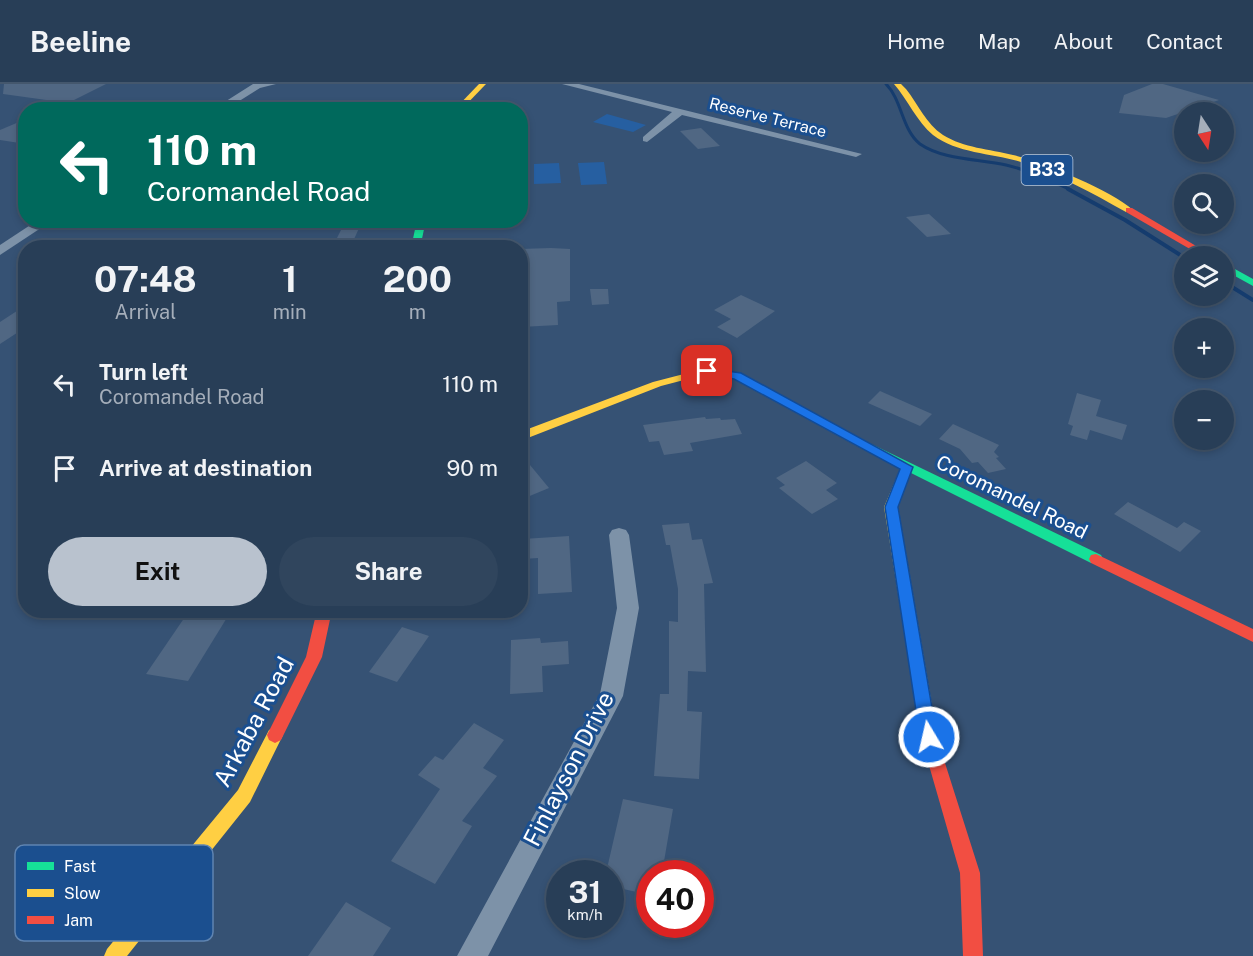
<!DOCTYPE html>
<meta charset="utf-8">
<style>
:root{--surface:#283e57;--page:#30455d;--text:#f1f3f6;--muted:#a5aeba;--line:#44576d;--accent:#b9c2ce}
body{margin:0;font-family:"Public Sans",sans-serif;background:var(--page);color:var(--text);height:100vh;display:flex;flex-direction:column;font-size:22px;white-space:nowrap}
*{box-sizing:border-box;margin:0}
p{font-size:20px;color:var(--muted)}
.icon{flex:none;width:33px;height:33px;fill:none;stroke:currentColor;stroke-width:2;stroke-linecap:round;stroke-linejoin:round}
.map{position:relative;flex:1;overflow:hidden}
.drawer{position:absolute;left:18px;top:156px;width:510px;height:378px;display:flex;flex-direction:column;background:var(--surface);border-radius:24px;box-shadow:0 3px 9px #0003,0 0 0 2px var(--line)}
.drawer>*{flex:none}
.hud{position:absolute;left:18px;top:18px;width:510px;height:126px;border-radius:24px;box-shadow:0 3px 9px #0003,0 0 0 2px var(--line);background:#00695c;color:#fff;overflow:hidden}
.needle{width:39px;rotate:168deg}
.tools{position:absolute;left:1174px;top:18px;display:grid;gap:12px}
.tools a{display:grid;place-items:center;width:60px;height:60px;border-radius:50%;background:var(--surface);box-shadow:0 3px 9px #0003,0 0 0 2px var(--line);font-size:30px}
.speed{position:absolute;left:546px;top:776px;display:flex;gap:12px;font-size:30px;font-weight:700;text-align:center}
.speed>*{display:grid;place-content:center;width:78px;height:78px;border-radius:50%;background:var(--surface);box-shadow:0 3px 9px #0003,0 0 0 2px var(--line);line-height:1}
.speed small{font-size:15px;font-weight:400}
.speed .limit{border:9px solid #d22;background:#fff;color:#111}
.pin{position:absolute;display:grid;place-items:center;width:51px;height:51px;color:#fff;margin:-26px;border-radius:12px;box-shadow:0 3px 9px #0006}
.me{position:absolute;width:66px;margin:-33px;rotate:351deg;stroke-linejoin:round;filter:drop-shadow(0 0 4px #0008)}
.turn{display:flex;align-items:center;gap:21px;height:126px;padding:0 30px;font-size:27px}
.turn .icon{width:78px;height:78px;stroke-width:2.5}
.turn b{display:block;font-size:42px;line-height:51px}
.eta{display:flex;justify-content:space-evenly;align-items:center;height:102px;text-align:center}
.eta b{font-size:36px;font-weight:700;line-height:42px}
.button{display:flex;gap:12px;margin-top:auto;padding:12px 30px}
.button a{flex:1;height:69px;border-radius:36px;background:var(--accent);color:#111;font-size:24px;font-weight:700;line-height:69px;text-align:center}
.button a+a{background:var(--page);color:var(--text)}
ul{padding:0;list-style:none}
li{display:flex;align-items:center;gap:18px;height:84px;padding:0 30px}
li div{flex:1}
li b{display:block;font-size:22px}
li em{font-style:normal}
header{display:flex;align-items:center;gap:36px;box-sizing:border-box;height:84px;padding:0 30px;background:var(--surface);border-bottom:2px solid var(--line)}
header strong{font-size:28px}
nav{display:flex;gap:33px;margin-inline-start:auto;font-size:21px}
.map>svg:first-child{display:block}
.green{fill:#265fa1}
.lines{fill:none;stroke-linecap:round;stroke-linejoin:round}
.stream-far1{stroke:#153c6e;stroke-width:3}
.stream{stroke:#153c6e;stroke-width:4}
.building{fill:#506783}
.street{fill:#7d92a8;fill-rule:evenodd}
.fast{fill:#16e098;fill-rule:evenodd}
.slow{fill:#ffcf43;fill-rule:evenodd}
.jam{fill:#f24e42;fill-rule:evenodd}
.route{fill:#1a73e8;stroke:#114b97;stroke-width:1.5}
.labels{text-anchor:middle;stroke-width:6;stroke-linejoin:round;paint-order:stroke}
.far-street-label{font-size:16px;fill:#fff;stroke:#1b4f8f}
.shield{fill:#1b4f8f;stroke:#bbcadd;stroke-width:1.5}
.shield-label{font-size:18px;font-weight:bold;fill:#fff}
.street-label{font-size:20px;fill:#fff;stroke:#1b4f8f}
.near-street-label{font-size:24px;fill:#fff;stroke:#1b4f8f}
.key{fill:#1b4f8f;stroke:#5f84b1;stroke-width:1.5}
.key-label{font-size:16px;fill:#fff}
</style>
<header>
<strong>Beeline</strong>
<nav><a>Home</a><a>Map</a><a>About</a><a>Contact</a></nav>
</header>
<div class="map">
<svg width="1253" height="872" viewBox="0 0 1253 872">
<rect width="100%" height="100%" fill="#365274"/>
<g class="green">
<path d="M607,30L646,41L633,48L593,38Z"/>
<path d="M604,78L607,100L581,101L578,79Z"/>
<path d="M559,79L561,99L534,100V80Z"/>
</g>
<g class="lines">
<path class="stream-far1" d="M886,0C902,16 902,46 920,60C943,76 979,75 1006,81C1028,86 1050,96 1071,106"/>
<g class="stream">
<path d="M1068,105L1125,136L1185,174"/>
<path d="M1224,198L1253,216"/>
</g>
</g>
<g class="building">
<path d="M4,0H106L68,19L3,10Z"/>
<path d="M1152,0H1163L1219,16L1166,34L1119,29L1124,11Z"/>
<path d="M26,35V60L0,56V46Z"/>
<path d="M701,44L720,62L698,65L680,47Z"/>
<path d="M929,130L951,150L927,153L906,133Z"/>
<path d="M343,142H360L350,164H332Z"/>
<path d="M551,164L570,165V217L557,218L558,241L521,243L520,165Z"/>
<path d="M590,205H608L609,220L592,221Z"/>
<path d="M741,211L775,227L737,254L717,243L731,235L714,226Z"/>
<path d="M26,221V243L0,260V238Z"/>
<path d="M880,307L932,330L920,342L868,319Z"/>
<path d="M1077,309L1101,316L1096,332L1127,341L1122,356L1090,346L1087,356L1070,351L1073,342L1068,340Z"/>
<path d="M705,333L706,335L720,334L721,336L735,335L742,350L690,359L693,367L664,371L659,357L649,358L643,341Z"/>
<path d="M953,340L999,361L994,368L999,373L996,374L1006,385L988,389L978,378L972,379L960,365L939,355Z"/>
<path d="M806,377L837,399L826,406L838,415L812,430L779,404L785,401L776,394Z"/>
<path d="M530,381L549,404L520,416V385Z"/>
<path d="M1128,418L1177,444L1184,438L1201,447L1180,468L1114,430Z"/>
<path d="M689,439L692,456L702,455L713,499L704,500L706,588L688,587L687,627L702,628L699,695L654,692L660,610H669V537L678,538V505L670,461H666L662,441Z"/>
<path d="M569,452L572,508L538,510V474L523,475V455Z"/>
<path d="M189,527L228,532L188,597L146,590Z"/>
<path d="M402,543L429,552L397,598L369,588Z"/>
<path d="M540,554L541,559L568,557L569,580L542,582L543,608L510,610L511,556Z"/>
<path d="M474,639L504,656L483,684L497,692L462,737L472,742L435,800L391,777L440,705L418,691L435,672L443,676Z"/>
<path d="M623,715L673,725L662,789H650V811L610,802V789H606Z"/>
<path d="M346,818L391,844L373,872H308Z"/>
</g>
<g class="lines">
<g class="street">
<path d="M253,0H276L260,4L225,26H212Z"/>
<path d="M562,0H579L862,70L856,73L682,31L647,58L643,57V53L672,28Z"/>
<path d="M38,136H53L0,171V161Z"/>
<path d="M619,444L626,446L629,451L639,524L623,612L488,872H457L600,610L617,524L609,451L612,446Z"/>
</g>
<g class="fast">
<path d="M417,136H426L420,164H411Z"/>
<path d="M1224,179L1253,195V202L1224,186Z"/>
<path d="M863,356L1101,471L1103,475L1101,479H1091L859,363L857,360Z"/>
</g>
<g class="slow">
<path d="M479,0H486L461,26H454Z"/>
<path d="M894,0H901L906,5C918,20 926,40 943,51C964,64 989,65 1013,71C1042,78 1111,106 1133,126L1126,128C1092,109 1058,90 1021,78C993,69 958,70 933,51C917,38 908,16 894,0Z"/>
<path d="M707,284L741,290L869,360L863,364L859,363L734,295L707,290L661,302L520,357V348L653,298Z"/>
<path d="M907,379L913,383L898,423L938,657L936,662L930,665L924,662L922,657L884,423L901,383Z"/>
<path d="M275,643L281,646L283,651L250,718L127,872H104L107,865L238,706L269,646Z"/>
</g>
<g class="jam">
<path d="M1126,124H1132L1213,172H1202L1126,128Z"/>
<path d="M1096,470L1253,545V558L1091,479L1089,475L1091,471Z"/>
<path d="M317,526H332L322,573L281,656L275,659L269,656L267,651L306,573Z"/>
<path d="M930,649L936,652L938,657L980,789L983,872H963L960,789L922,657L924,652Z"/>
</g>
</g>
<path class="route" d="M707,284L741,289L913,383L898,423L937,653L935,659L929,661L923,659L920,653L885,423L900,385L734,295L703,289V285Z"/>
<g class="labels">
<g class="far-street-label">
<text transform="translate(768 33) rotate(14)" y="6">Reserve Terrace</text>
</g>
<rect class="shield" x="1021.5" y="71" width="51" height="30" rx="4.5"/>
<g class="shield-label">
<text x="1047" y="92">B33</text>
</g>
<g class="street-label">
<text transform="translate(1012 413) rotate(26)" y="7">Coromandel Road</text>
</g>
<g class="near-street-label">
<text transform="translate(254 638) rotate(-62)" y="8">Arkaba Road</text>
<text transform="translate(569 685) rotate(-63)" y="8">Finlayson Drive</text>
</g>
</g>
<rect x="15" y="761" width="198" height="96" rx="9" class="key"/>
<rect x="27" y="778" width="27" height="8" fill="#16e098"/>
<rect x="27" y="805" width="27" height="8" fill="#ffcf43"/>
<rect x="27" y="832" width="27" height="8" fill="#f24e42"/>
<g class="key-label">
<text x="64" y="788">Fast</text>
<text x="64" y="815">Slow</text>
<text x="64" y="842">Jam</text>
</g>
</svg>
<div class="tools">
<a><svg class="needle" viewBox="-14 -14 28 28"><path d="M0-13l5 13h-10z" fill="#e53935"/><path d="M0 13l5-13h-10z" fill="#a5aeba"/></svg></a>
<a><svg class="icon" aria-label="search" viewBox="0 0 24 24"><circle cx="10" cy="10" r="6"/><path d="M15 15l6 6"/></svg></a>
<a><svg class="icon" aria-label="layers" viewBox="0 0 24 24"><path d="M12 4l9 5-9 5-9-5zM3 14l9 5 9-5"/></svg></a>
<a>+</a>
<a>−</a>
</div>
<div class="speed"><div>31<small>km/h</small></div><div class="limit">40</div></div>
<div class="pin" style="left:707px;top:287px;background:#d93025"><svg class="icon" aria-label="arrive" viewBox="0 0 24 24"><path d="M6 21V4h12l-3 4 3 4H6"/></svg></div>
<svg class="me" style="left:929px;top:653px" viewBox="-20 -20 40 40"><circle r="17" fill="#1a73e8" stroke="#fff" stroke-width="3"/><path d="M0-11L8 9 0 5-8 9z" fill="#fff"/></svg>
<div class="hud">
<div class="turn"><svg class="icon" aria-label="left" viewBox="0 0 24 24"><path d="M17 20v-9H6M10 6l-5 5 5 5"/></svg><div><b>110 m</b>Coromandel Road</div></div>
</div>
<section class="drawer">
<div class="eta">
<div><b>07:48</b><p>Arrival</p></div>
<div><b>1</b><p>min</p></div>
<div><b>200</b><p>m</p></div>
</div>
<ul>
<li><svg class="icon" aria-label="left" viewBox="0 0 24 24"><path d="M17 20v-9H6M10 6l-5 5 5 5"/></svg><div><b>Turn left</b><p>Coromandel Road</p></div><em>110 m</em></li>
<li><svg class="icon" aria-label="arrive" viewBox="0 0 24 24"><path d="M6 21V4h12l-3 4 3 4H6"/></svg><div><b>Arrive at destination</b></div><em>90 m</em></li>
</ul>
<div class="button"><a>Exit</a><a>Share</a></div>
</section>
</div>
